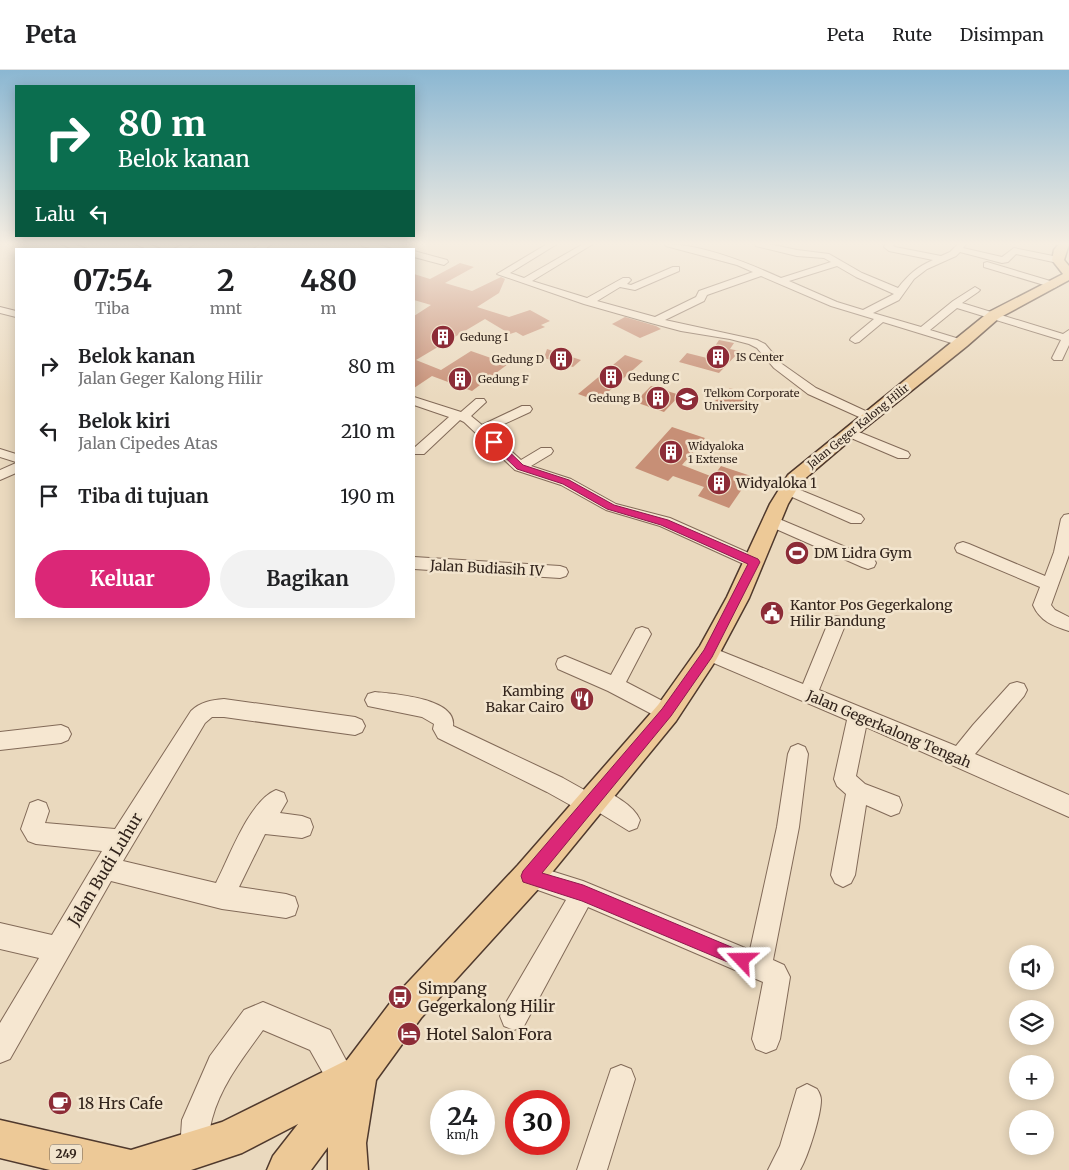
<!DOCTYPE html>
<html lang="id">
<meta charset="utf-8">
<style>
:root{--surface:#fff;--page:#f2f2f2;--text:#202124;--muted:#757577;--line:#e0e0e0;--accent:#db2777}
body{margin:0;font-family:Merriweather,serif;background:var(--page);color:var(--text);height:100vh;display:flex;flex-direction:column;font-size:19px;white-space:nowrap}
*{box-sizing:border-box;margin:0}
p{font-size:16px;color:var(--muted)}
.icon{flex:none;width:28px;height:28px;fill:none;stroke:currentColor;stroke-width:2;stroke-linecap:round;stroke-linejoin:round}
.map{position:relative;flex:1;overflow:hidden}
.details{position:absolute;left:15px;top:178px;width:400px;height:370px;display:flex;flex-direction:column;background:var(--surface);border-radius:0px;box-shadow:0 2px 12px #0003}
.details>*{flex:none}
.guide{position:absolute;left:15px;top:15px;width:400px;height:152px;border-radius:0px;box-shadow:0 2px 12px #0003;background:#0b6e4f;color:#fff;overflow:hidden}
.controls{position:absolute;left:1009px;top:875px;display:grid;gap:10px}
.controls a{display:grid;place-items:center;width:45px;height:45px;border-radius:50%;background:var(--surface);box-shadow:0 2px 12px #0003;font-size:25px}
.speed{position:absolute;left:430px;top:1020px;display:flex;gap:10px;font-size:25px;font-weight:700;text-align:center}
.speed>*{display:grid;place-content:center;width:65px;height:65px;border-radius:50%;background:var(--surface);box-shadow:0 2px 12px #0003;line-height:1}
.speed small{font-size:12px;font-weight:400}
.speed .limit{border:8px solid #d22;background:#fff;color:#111}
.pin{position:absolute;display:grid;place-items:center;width:42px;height:42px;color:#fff;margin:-21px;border:2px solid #fff;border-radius:50%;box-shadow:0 1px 5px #0007}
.me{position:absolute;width:55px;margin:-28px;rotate:293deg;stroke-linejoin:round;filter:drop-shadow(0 0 4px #0008)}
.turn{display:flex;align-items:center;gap:18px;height:105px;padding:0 20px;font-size:22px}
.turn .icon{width:65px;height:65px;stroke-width:2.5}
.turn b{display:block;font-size:35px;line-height:42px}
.then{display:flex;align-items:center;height:48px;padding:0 20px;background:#0003;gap:10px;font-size:19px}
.eta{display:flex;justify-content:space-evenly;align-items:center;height:85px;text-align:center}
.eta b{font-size:30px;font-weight:700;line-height:35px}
.action{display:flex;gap:10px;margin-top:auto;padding:10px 20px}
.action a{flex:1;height:58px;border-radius:30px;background:var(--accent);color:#fff;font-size:20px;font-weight:700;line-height:58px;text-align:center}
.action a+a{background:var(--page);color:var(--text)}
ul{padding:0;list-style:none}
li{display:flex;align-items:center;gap:15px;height:65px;padding:0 20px}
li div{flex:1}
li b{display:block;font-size:19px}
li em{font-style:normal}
header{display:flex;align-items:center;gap:30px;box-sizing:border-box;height:70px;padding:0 25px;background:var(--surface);border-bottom:1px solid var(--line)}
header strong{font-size:24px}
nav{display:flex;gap:28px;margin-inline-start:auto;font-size:18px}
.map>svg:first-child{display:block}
.building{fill:#c78f76}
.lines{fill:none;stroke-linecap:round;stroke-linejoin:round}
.minor-casing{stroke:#826a58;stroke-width:2}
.major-casing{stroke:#4f392d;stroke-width:3}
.minor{fill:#f6e7d1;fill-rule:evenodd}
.major{fill:#edc997;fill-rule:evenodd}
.route{fill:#db2777;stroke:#8e194d}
.labels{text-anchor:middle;stroke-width:5;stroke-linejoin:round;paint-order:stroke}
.far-poi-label{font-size:11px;fill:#32241c;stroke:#f2e4cd;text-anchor:start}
.far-street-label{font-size:11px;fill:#32241c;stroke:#f2e4cd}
.shield{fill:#f2e4cd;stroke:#6c5e51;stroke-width:1}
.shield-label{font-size:12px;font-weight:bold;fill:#32241c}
.poi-label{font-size:14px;fill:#32241c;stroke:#f2e4cd;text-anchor:start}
.street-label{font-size:14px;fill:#32241c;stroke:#f2e4cd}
.near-street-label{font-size:16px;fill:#32241c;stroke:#f2e4cd}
.near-poi-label{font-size:16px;fill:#32241c;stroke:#f2e4cd;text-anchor:start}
</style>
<header>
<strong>Peta</strong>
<nav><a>Peta</a><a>Rute</a><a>Disimpan</a></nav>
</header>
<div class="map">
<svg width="1069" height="1100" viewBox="0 0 1069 1100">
<rect width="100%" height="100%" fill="#ead9be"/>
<g class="building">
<path d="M460,193L474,197L445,213L472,221L501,207L505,209L499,223L477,237L509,247L530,240L550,251L541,255L545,257L523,266L516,262L510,264L485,249L416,290L441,300L471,281L508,294L472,321L432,306L414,318V246L431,235L414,230V204L430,209Z"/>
<path d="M625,247L656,256L661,259L640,268L612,254Z"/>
<path d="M719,270L734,273L730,279L740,281L719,303L679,292L687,283L707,288Z"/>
<path d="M547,279L581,290L573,297L544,288Z"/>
<path d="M625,285L643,291L598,331L578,324Z"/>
<path d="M651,316L680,325L664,342L635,332Z"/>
<path d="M730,318L749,325L735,338L715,331Z"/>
<path d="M672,357L705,368L682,395L713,407L721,396L751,406L729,438L698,426L704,417L673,406L668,411L635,398Z"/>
</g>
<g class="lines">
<g class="minor-casing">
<g id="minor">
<path d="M61,174H74L87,179H73Z"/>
<path d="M135,174H148L161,179H147Z"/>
<path d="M184,174H195L186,179H174Z"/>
<path d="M261,174H272L265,179H253Z"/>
<path d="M361,174H376L392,179H375L362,176Z"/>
<path d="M547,174H557L510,203L524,208L583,174H593L532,211L587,228L623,208H629L631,210L627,214L631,215L673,197H679V201L635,220L620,217L597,231L655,247L696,227L699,221L753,202L737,195L666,176L665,174C702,174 748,193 781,208L831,192L824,188L797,186L756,176L755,174H769L797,180L829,184L862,203L898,218C908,205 917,197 933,190L889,181L884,177L886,174H894L893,176L895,177L941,186L950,182L958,174H966L963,178L1002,187L1014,178L1058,187L1062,190L1058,193L1016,184L1008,192L1002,193L960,182L956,186L927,199L914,209L899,230L873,243L921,257L953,231L975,217L980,220L978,222L962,233L1063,264L1069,260V275L1062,290H1054L1052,288L1061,270L957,238L930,260L966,271L967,273L966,275H958L883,252L859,272L855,273L850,270L851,268L874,249L831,236L761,206L707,225L704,231L665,250L757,270L765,274L782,294L816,318L872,344L874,347L872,350L868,351L808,324L774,298L757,278L749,274L730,269L681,261L651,253L584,234L497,204ZM837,196L856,207L894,224L863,240L837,232L789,211Z"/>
<path d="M414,181L447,190L448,192L444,195L414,187Z"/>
<path d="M987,192L1057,213L1059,215L1054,218L984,197V193Z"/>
<path d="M0,237L16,241V247L0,243Z"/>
<path d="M414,327L461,342L476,329H484L486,332L471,346L482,355L522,336H530L532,339L530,342L489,361L521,390L541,378H551L553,381L551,384L531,396L571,409L616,434L670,448L760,488L762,492L760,496L754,498L748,496L660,456L606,440L561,415L515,400L464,352L460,350L424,384H414V378L449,347L414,335Z"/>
<path d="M849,358L908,382L910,385L908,388H898L844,365L843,362Z"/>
<path d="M0,379L16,384V392L0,387Z"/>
<path d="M16,393V403L0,410V400Z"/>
<path d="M788,415L861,445L864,449L861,453H851L783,423L781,420L783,417Z"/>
<path d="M1069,444V485L1051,535L1055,540L1069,547V561C1053,556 1040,551 1033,535L1040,517L957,482L955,478L957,474L963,472L969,474L1045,506L1054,482L1061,449L1064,445Z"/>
<path d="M772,446L874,489L876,493L874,497L868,499L862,497L767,455L764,451L767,447Z"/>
<path d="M414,487L560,496L566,498L568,502L566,506L560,508L414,499Z"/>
<path d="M837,546L843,548L846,553L819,620L956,676L973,655L1010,614L1017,612L1024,614L1027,620L1024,626L975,684L1069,725V747L866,657L856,706L865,714L899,727L902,735L899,743L891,746L866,735L855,805L851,813L843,817L835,813L831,805L846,724L837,716L834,709L847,650L702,588L699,583L702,578L708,576L803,614L828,553L831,548Z"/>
<path d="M642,557L648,559L651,564L626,612L674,637L677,643L674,649L667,652L608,621L558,599L556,594L558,589L565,586L611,605L636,559Z"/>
<path d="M375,622C394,624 457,628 453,656L563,708L588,722L596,717C611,723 634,735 640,750L637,758L629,761L598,742L590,746L547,722L438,668L433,659L434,654L422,647L368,636L365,630L368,624Z"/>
<path d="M224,629L355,647L362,650L365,656L362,662L355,665L224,647H212L205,653L123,791L216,813C229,788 249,731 276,720L284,723L287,731L280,743L302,746L310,749L313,757L310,765L302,768L265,764L239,817L286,824L295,827L298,836L295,845L286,848L222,839L111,811L10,989L0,993V953L39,888L0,879V853L52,865L102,781L36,774L28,771L21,759L30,733L38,730L46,733L49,741L45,753L115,759L191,641C200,632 212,630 224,629Z"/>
<path d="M61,655L68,658L71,664L68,670L61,673L0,680V662Z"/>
<path d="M798,674L805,677L808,684L799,757L773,890L784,895L790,907L780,969L776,979L766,983L756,979L752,969L763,912L588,837L524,956L514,960L504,956L500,946L504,936L566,830L521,814L517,806L521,798L529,794L583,811L750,880L777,757L788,684L791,677Z"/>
<path d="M263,932L330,960L356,1009L352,1019L342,1023L332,1019L310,980L263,960C243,988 221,1015 212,1049C208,1063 211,1077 206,1091L195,1095L184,1091L180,1080L182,1050L210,986L244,940Z"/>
<path d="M621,995L631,999L635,1009L607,1100H577L611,999Z"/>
<path d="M807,1014L817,1019C819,1022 821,1027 821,1030C821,1045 808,1087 800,1100H768L780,1076L797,1019Z"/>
</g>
</g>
<g class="major-casing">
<path id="major" d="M1059,174H1069L1064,190L1069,196V210L999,248L967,276L855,366L801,412L788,434L749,528L716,590L676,651L540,817L421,948L376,1010L366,1073L368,1100H328V1077L311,1100H267L273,1086L298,1054L242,1083L191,1100H50L0,1088V1050L131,1080L222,1052L347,990L397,924L518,795L658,635L700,576L727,527L770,434L788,405L989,242L1063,204L1052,190L1054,180Z"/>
</g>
<use href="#minor" class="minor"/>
<use href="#major" class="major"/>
</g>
<linearGradient id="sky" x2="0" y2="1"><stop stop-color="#8bb7d2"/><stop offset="0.53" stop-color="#f6eee2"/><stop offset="1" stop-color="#f6eee2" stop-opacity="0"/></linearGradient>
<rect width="1069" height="328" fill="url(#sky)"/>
<path class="route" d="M491,370H497L523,395L569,410L614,435L668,450L758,489L760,492L712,587L671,646L542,803L583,815L748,884L750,890L748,896L742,898L582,831L523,812L521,806L523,801L662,639L704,580L748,494L661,455L607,439L563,414L517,399L491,374Z"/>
<defs>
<g id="building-disc" transform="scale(1.25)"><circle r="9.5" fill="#8d2c37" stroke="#f2e4cd"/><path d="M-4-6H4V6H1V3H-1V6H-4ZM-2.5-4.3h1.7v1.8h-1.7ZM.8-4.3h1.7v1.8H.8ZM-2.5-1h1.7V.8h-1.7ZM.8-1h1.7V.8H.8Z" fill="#fff"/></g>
<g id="university-disc" transform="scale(1.25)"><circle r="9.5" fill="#8d2c37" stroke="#f2e4cd"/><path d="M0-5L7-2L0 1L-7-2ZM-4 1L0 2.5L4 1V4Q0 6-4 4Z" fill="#fff"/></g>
<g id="stadium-disc" transform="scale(1.25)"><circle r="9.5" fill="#8d2c37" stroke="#f2e4cd"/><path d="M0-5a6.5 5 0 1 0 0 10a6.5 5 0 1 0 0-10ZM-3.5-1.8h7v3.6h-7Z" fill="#fff"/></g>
<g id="civic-disc" transform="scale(1.25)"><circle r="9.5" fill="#8d2c37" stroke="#f2e4cd"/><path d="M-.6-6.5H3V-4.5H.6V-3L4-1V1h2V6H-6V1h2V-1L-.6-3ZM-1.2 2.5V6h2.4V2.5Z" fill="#fff"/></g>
<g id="restaurant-disc" transform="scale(1.25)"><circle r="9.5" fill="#8d2c37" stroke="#f2e4cd"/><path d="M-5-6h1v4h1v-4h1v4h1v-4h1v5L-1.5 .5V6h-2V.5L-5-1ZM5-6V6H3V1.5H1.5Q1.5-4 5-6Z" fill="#fff"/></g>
<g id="bus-disc" transform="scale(1.25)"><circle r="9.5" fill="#8d2c37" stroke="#f2e4cd"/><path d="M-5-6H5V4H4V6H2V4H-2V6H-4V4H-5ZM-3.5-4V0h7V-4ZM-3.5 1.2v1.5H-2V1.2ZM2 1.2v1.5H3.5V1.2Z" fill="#fff"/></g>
<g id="hotel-disc" transform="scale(1.25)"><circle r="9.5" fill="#8d2c37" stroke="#f2e4cd"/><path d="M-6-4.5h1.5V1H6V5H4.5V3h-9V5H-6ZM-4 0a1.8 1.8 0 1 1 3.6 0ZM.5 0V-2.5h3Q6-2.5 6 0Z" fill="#fff"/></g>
<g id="cafe-disc" transform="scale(1.25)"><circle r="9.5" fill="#8d2c37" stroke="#f2e4cd"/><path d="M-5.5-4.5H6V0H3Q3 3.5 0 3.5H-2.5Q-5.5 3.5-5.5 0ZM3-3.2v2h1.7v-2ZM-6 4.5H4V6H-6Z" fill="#fff"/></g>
</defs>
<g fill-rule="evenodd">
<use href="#building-disc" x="443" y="267"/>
<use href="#building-disc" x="718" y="287"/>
<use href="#building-disc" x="561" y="289"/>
<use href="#building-disc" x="611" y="307"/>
<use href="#building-disc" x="460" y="309"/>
<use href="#building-disc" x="658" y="328"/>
<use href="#university-disc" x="687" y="329"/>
<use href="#building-disc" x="671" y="382"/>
<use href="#building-disc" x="719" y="413"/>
<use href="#stadium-disc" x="797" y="483"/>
<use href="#civic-disc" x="772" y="543"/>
<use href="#restaurant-disc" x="582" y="629"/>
<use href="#bus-disc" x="400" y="927"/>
<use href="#hotel-disc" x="409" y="964"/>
<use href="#cafe-disc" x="60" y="1033"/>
</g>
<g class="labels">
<g class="far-poi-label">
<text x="460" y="271">Gedung I</text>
<text x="736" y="291">IS Center</text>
<text x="544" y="293" text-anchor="end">Gedung D</text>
<text x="628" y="311">Gedung C</text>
<text x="478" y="313">Gedung F</text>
<text x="704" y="327">Telkom Corporate<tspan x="704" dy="13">University</tspan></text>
<text x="640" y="332" text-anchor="end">Gedung B</text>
<text x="688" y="380">Widyaloka<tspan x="688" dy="13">1 Extense</tspan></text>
</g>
<g class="far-street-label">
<text transform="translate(858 356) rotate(-39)" y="4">Jalan Geger Kalong Hilir</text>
</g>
<rect class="shield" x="50" y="1074.5" width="32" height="19" rx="4"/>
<g class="shield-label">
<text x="66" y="1088">249</text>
</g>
<g class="poi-label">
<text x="736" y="418">Widyaloka 1</text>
<text x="814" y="488">DM Lidra Gym</text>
<text x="790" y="540">Kantor Pos Gegerkalong<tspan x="790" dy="16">Hilir Bandung</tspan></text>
<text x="564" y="626" text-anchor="end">Kambing<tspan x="564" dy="16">Bakar Cairo</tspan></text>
</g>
<g class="street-label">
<text transform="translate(487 498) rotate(3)" y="5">Jalan Budiasih IV</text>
<text transform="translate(889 659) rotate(23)" y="5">Jalan Gegerkalong Tengah</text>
</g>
<g class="near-street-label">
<text transform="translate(105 799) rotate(-59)" y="6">Jalan Budi Luhur</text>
</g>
<g class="near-poi-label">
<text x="418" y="924">Simpang<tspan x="418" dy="18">Gegerkalong Hilir</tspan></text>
<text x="426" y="970">Hotel Salon Fora</text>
<text x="78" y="1039">18 Hrs Cafe</text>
</g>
</g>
</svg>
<div class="controls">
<a><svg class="icon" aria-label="sound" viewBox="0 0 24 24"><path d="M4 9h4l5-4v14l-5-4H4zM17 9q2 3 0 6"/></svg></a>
<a><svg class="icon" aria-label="layers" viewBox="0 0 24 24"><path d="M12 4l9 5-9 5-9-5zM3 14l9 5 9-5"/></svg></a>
<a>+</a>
<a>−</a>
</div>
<div class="speed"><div>24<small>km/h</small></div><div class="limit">30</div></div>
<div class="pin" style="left:494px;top:372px;background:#d93025"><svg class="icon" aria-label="arrive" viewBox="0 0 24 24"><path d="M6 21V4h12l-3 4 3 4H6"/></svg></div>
<svg class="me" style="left:742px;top:890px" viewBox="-20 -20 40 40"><path d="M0-17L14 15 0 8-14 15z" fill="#db2777" stroke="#fff" stroke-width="4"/></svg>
<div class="guide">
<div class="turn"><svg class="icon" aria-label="right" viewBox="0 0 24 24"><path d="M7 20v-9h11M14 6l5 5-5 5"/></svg><div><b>80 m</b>Belok kanan</div></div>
<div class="then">Lalu<svg class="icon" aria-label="left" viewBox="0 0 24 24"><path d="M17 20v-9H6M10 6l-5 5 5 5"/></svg></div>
</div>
<section class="details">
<div class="eta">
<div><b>07:54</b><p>Tiba</p></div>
<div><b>2</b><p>mnt</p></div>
<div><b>480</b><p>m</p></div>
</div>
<ul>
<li><svg class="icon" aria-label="right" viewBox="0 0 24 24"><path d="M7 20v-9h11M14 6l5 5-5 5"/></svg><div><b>Belok kanan</b><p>Jalan Geger Kalong Hilir</p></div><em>80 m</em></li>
<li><svg class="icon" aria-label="left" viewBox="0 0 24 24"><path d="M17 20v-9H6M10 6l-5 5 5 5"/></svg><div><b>Belok kiri</b><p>Jalan Cipedes Atas</p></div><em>210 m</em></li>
<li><svg class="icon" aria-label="arrive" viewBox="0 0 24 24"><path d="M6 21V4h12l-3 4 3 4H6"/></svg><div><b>Tiba di tujuan</b></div><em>190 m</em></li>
</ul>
<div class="action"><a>Keluar</a><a>Bagikan</a></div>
</section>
</div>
